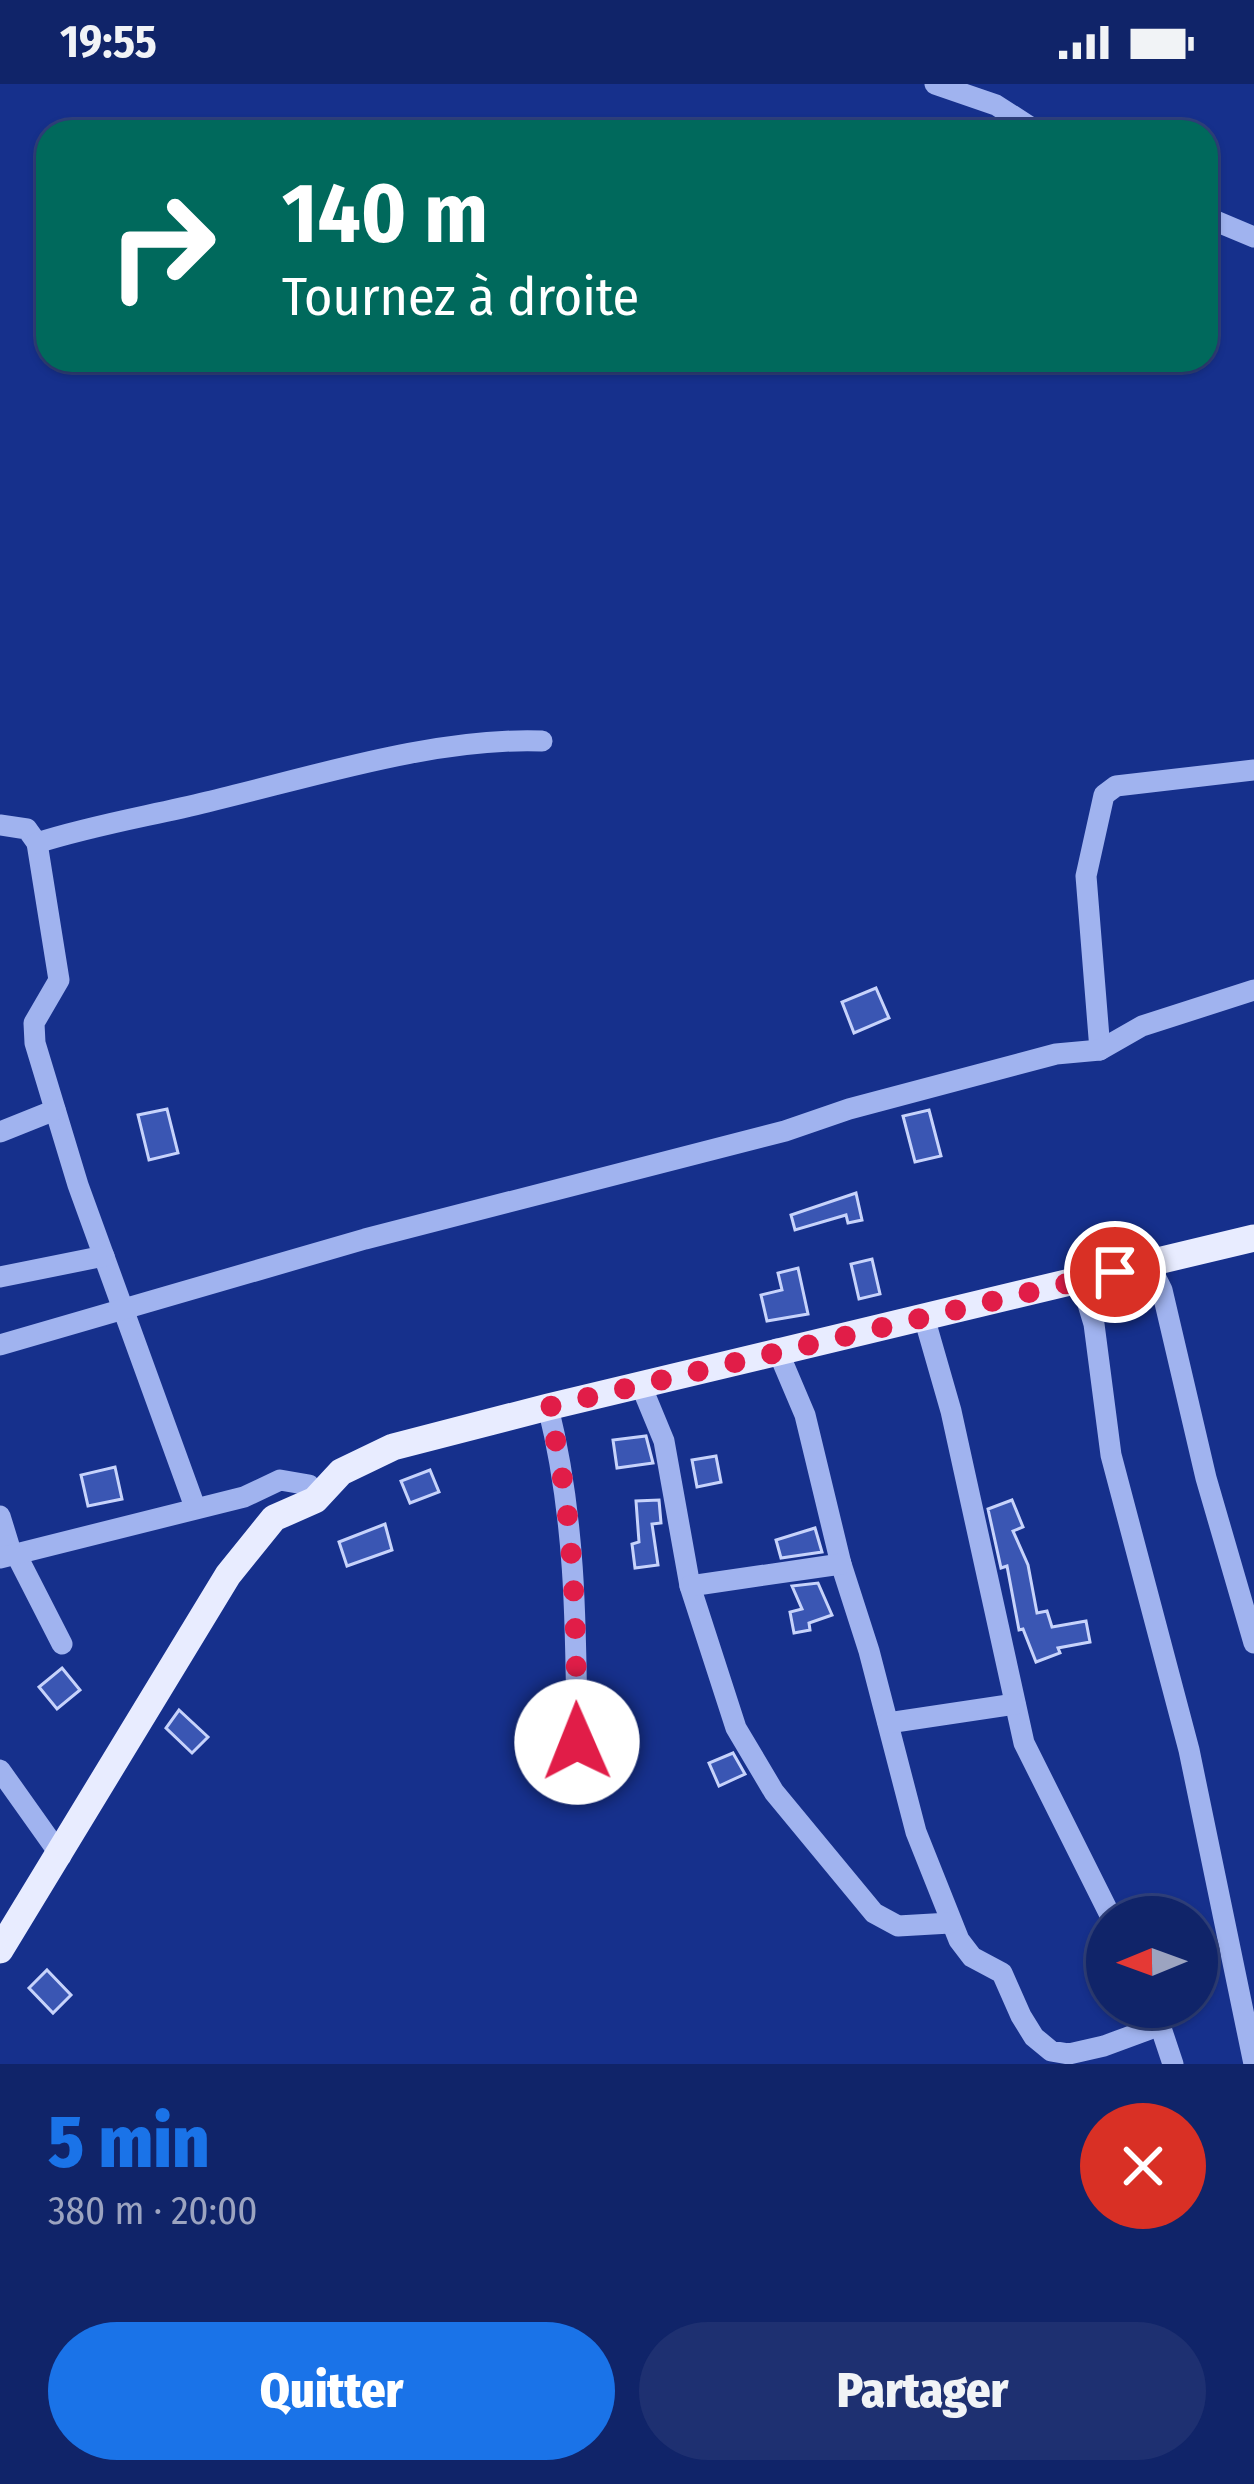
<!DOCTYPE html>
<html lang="fr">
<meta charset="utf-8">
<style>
:root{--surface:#102469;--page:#1e3071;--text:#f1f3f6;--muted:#9ca4c0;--line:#30417d;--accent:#1a73e8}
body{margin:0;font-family:"Fira Sans Condensed",sans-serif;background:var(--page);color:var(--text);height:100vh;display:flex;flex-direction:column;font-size:45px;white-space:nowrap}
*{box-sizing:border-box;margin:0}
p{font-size:39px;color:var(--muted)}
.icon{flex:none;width:66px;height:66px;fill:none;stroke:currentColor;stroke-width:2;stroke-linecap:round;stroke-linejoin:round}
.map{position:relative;height:1980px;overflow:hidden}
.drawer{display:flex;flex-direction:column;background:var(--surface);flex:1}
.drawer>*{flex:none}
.top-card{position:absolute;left:36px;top:36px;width:1182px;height:252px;border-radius:36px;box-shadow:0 3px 9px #0004,0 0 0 3px var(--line);background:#00695c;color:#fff;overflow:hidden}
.needle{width:78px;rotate:269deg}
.fabs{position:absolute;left:1086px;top:1812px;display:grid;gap:24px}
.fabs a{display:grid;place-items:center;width:132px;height:132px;border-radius:50%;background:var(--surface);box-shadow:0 3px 9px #0004,0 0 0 3px var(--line);font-size:60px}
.pin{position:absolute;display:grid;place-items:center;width:102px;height:102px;color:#fff;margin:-51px;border:6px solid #fff;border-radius:50%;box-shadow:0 3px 12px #0007}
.me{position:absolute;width:132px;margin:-66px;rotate:359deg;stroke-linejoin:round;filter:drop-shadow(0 0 9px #0008)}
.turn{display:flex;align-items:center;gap:42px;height:252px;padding:0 48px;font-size:54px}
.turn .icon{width:156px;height:156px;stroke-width:2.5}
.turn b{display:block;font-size:84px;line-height:102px}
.round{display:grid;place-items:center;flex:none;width:126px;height:126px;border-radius:63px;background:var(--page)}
.overview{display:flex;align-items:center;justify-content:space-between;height:204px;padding:0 48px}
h1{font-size:72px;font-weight:800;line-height:90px;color:var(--accent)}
.primary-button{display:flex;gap:24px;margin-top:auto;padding:24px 48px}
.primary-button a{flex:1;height:138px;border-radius:72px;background:var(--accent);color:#fff;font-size:48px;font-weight:800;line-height:138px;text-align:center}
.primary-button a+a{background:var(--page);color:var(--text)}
.status{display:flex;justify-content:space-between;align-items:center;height:84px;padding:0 60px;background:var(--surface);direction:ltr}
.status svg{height:33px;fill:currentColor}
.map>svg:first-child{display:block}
.building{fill:#3a56b3;stroke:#c7d3fb;stroke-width:3}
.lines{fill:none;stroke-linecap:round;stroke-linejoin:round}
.minor{stroke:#a0b3ef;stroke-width:21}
.major{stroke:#e8ecff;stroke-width:27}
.route{stroke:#e11d48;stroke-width:21;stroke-dasharray:0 37.8}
</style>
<div class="status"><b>19:55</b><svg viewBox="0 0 49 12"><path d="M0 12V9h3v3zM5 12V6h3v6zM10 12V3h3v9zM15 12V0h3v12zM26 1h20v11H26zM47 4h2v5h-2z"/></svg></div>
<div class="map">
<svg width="1254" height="1980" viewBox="0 0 1254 1980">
<rect width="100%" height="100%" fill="#16308c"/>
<g class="building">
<path d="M876,904L889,934L854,949L842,918Z"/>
<path d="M167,1025L178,1069L149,1076L138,1031Z"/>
<path d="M929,1026L941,1072L915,1078L903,1032Z"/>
<path d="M856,1109L862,1136L848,1139L846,1131L795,1146L791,1131Z"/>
<path d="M872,1175L880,1210L859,1215L851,1180Z"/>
<path d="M798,1184L808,1230L767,1237L761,1211L782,1206L778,1189Z"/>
<path d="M646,1352L653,1379L617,1384L613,1356Z"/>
<path d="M716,1372L721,1398L697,1403L692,1376Z"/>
<path d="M115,1383L122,1415L88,1422L81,1391Z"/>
<path d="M430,1386L439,1408L410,1419L401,1397Z"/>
<path d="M659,1416L661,1439L652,1440L658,1481L635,1484L632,1460L639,1458L636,1417Z"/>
<path d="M1012,1416L1023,1443L1013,1447L1028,1481L1037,1529L1047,1527L1052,1543L1086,1537L1090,1558L1058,1564L1060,1569L1036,1578L1023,1545L1019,1546L1007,1482L1001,1484L988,1425Z"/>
<path d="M385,1440L392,1466L347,1482L339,1458Z"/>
<path d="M815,1444L822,1468L781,1474L776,1456Z"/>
<path d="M818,1499L832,1531L809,1539L810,1546L794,1549L790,1528L802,1525L792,1502Z"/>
<path d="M62,1584L80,1606L57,1625L39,1603Z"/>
<path d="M179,1626L208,1653L192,1669L166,1644Z"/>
<path d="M733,1669L745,1690L719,1702L709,1679Z"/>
<path d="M47,1886L71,1911L53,1929L29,1904Z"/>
</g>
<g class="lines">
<g class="minor">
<path d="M935,0L996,21L1038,48"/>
<path d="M1206,133L1254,153"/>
<path d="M0,741L27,745L37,759L59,896L34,939L35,959L78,1101L195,1423"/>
<path d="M37,759C93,741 150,732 207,718C312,693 435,653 542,657"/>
<path d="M1100,966L1086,792L1104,711L1116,702L1254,686"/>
<path d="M0,1048L55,1026"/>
<path d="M1149,1180L1162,1206L1206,1394L1254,1559"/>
<path d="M0,1193L104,1172"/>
<path d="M1081,1197L1094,1240L1111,1371L1189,1666L1254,1980"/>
<path d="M924,1233L951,1327L1024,1659L1111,1833"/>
<path d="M0,1261L365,1155L785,1047L849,1025L1056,970L1100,966L1142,942L1254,906"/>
<path d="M777,1265L805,1331L841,1480L869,1567L916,1748L959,1856L972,1873L1002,1889L1021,1932L1034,1953L1051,1967L1069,1970L1104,1962L1161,1941"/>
<path d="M640,1299L664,1357L690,1502L736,1644L774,1708L874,1829L898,1842L950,1839"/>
<path d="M548,1323C576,1435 576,1543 577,1657"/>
<path d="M0,1432L12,1471L17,1472L62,1560"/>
<path d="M0,1474L244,1413L280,1396L309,1401L315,1416"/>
<path d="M690,1502L841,1480"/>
<path d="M888,1639L1015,1620"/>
<path d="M0,1686L61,1772"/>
<path d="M1154,1923L1173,1980"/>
</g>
<path class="major" d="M0,1866L228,1491L274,1434L315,1416L341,1388L393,1363L548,1323L1254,1154"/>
</g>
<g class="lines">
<path class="route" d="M577,1658C576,1543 576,1435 548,1323L1115,1188"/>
</g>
</svg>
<div class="fabs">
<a><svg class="needle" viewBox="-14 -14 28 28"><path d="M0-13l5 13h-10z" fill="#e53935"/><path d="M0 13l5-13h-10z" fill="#9ca4c0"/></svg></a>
</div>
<div class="pin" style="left:1115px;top:1188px;background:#d93025"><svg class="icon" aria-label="arrive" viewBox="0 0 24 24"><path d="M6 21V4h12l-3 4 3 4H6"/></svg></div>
<svg class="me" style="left:577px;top:1658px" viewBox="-20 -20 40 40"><circle r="19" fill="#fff"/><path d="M0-13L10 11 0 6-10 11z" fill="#e11d48"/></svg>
<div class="top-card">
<div class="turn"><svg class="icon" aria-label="right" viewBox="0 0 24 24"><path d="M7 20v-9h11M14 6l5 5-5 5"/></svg><div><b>140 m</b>Tournez à droite</div></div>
</div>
</div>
<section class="drawer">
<div class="overview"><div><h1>5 min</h1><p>380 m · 20:00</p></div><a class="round" style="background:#d93025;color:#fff"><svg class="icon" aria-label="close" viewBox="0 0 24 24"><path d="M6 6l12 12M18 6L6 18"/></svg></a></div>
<div class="primary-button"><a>Quitter</a><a>Partager</a></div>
</section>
